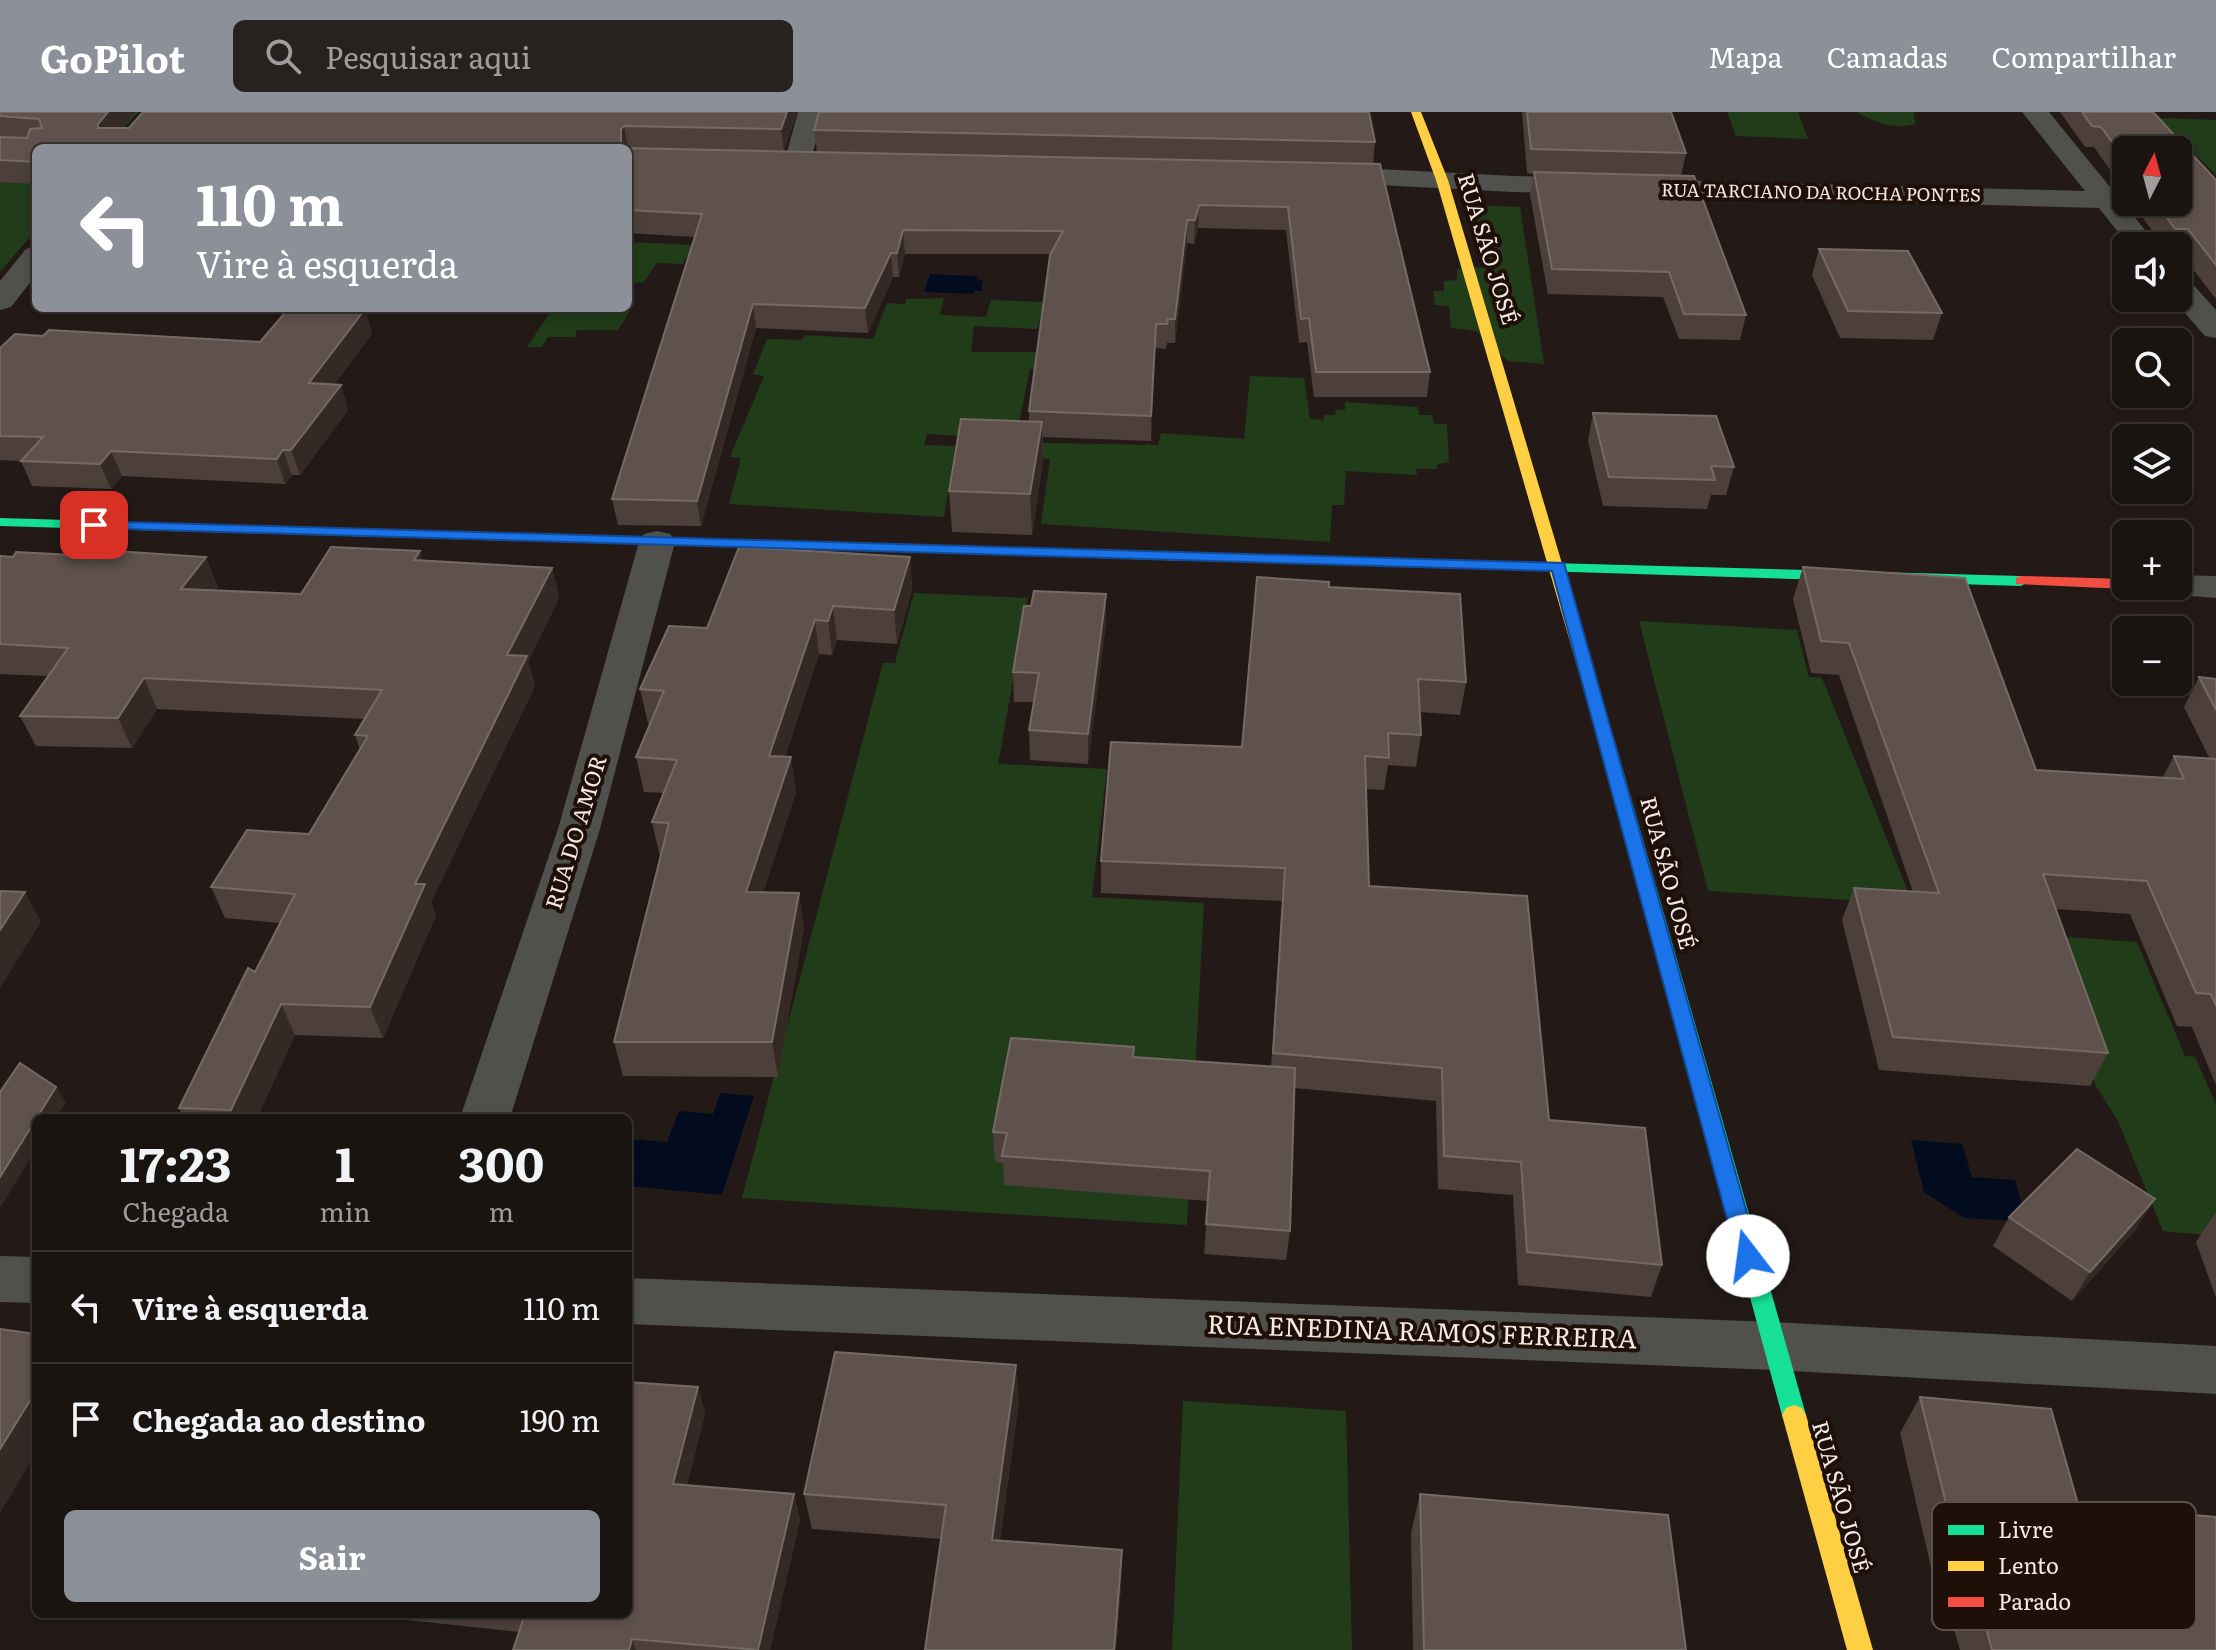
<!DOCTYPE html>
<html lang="pt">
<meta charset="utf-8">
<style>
:root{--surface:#1a1411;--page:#27211f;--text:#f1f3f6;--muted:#9f9e9f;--line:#383331;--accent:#8c9099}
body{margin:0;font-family:Literata,serif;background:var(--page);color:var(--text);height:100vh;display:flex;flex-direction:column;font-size:30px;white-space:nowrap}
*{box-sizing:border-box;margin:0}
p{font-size:26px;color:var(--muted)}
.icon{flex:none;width:44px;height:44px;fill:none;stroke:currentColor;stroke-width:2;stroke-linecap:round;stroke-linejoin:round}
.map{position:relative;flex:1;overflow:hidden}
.panel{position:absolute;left:32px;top:1002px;width:600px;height:504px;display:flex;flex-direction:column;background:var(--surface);border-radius:12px;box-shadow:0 4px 12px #0003,0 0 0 2px var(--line)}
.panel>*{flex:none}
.hud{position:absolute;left:32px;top:32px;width:600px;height:168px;border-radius:12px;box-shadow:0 4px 12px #0003,0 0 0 2px var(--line);background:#8c9099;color:#fff;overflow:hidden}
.needle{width:52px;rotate:6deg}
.buttons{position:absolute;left:2112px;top:24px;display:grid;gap:16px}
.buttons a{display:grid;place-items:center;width:80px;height:80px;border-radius:12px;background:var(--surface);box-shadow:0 4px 12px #0003,0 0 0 2px var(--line);font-size:40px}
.pin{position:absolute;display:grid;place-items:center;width:68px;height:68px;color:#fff;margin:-34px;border-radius:16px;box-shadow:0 4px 12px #0006}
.me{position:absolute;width:88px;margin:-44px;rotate:345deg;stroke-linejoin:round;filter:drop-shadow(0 0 6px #0008)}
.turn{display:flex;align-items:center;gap:28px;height:168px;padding:0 32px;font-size:36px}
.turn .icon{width:104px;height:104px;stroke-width:2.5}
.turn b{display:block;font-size:56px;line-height:68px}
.eta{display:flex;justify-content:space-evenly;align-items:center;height:136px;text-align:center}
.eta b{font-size:48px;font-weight:700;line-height:56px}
.button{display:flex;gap:16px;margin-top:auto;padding:16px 32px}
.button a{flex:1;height:92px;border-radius:12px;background:var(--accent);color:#fff;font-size:32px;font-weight:700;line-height:92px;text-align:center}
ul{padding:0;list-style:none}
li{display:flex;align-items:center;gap:24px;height:112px;padding:0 32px;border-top:2px solid var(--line)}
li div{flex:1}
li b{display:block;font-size:30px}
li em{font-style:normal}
header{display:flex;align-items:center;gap:48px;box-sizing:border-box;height:112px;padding:0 40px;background:var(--accent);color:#fff}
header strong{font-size:38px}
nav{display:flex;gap:44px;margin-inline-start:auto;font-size:28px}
.search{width:560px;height:72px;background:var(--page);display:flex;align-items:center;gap:20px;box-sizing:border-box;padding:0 28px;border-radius:12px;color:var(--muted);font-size:30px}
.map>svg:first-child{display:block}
.green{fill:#213c19}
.water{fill:#030c1f}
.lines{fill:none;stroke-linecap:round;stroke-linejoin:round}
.street{fill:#50504d;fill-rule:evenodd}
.fast{fill:#16e098;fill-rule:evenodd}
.slow{fill:#ffcf43;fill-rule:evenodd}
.jam{fill:#f24e42;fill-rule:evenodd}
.wall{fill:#4d403a}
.shaded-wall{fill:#342924}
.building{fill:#5f524c;stroke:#766a64;stroke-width:2}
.route{fill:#1a73e8;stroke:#114b97;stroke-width:2}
.labels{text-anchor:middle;stroke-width:8;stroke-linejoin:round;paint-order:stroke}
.far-street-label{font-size:18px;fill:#f4e9e4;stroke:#1e0f09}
.street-label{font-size:22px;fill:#f4e9e4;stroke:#1e0f09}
.near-street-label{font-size:26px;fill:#f4e9e4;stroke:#1e0f09}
.key{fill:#1e0f09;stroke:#5e504b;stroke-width:2}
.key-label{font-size:22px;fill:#f4e9e4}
</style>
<header>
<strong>GoPilot</strong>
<div class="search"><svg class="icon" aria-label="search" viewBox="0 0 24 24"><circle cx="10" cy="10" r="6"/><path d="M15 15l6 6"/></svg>Pesquisar aqui</div>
<nav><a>Mapa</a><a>Camadas</a><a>Compartilhar</a></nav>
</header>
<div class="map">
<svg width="2216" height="1538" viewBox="0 0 2216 1538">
<rect width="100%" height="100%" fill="#231a17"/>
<g class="green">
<path d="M0,0H139L104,36H36V118L0,160Z"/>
<path d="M1727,0H1798L1808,27L1736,24Z"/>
<path d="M1857,0H1914L1915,12C1892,18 1874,10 1857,0Z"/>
<path d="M2159,6L2216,8V63Z"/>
<path d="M1472,93L1520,95L1544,252L1508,249L1476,219L1451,216L1449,194L1435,193L1433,179H1444V169L1457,168V157L1491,154Z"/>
<path d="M628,130L695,133L682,152L657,151L643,171L628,170Z"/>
<path d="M944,186L940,203L986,205L991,188L1045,190L1037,217L974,214L971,240H1040L1041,257H1030L1018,315L997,326L927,322L924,333L955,334L944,405L729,392L741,346L730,345L764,264L753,262L767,227L801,228L806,223L873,227L887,191L905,192L906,187Z"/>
<path d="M628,189H636L618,218H577L575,225H548L542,235H527L553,196H628Z"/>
<path d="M1250,264L1304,266L1310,307L1323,308L1325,303H1335L1336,298H1345V290L1418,295L1419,303H1432L1434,312H1447L1449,350L1437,352V357H1416L1417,363L1346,359L1344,393H1332L1330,430L1041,412L1050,347L1039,346L1043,331L1158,333L1161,321L1244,327Z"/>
<path d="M914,481L1028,486L998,652L1107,657L1092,785L1204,791L1187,1113L742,1086L883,551H895Z"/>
<path d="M1639,509L1797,518L1809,565L1822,566L1913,792L1708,779Z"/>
<path d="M2039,823L2137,830L2185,944L2195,945L2216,992V1124L2163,1119L2118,1009L2096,974Z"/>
<path d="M1183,1289L1346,1299L1352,1538H1172Z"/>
</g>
<g class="water">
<path d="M930,162L977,164V167L983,168L981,179H973V182L924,180Z"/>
<path d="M720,981L754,984L722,1083L628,1074V1027L667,1030L679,999L713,1002Z"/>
<path d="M1911,1028L1962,1032L1972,1065L2015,1068L2024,1100L2015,1109L1964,1106L1924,1080Z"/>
</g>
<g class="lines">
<g class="street">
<path d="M798,0H824L810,51L807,57H787L784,51Z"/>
<path d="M2022,0H2049L2158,134H2129L2099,96L1513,80L1322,70L1312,68L1308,62L1312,56L1322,54L1513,64L2085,79Z"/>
<path d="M36,134V163L11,195L0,198V169L26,137Z"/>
<path d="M2178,165L2189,168L2216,198V226L2205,224L2172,186H2178Z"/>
<path d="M657,419L670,422L675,430L600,717L510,1006H460L558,717L639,430L644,422Z"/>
<path d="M2178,463L2216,464V486L2165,482L2160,474H2178Z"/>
<path d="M0,1144L36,1145V1191L0,1190Z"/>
<path d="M628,1166L1773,1210L2216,1234V1282L1773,1258L628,1212Z"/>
</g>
<g class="fast">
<path d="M0,406L517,421L524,425L517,429L0,414Z"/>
<path d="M1195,441L2021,464L2029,469L2021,474L1190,448V442Z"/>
<path d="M1610,635L1618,640L1806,1303L1802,1310L1794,1313L1786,1310L1782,1303L1602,640Z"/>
</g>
<g class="slow">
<path d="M1411,0H1421L1448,68L1618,640L1616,644H1604L1602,640L1436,68Z"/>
<path d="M517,421L1195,441L1202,445L1195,449L512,428V422Z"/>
<path d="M1794,1293L1802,1296L1806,1303L1873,1538H1847L1782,1303L1786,1296Z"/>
</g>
<path class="jam" d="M2021,464L2126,467V474H2132L2126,477L2016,472V466Z"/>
</g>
<g class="wall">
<path d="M0,0H135L121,16L797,0L784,39L817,40L814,18L1375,30L1373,52L1430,260L1427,285H1314L1307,230L1299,231L1286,118L1198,116L1194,132L1187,131L1175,231H1167L1166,237L1155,236L1151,329L1043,325V350L1032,423L952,420L949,379L1029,309V299L1050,142H905L899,165H893L868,221L756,216L701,414L618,413L612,387L695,125L628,121V36H36V72L0,70Z"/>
<path d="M1522,0H1671L1686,41L1681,64L1746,203L1740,228L1679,227L1663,185L1548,182L1530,83L1534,62L1527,61Z"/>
<path d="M2060,0H2153L2216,68V187L2179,139H2178V134H2163L2132,90H2178L2126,38V81L2094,35H2085Z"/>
<path d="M1819,137L1942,201L1933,228L1840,226L1812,163Z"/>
<path d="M372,221L334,273H341L348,298L300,363H292L285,372L122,364L111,377L32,374L21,349L0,348V236L43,224L260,230Z"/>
<path d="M1593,301L1734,355L1726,383H1711L1707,397L1603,394L1588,329Z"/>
<path d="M0,444L13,445L218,475L215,479L301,482L422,449L552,456L559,486L528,549L535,574L431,790L436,803L383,926L295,923L257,1006H184L179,996L255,860L280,811L225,806L211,775L309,722L360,638L355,623L364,607L157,597L132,636L36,634L20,604L48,564L0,562Z"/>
<path d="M910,445L912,478L897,532L837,528L832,543L819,542L785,645L796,680L763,780L804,815L778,965L623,964L614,930L660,745L652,710L664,681L644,680L636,645L650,612L648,611L640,577L707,516Z"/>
<path d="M1803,455L2036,658L2163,665L2174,644L2210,647L2184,595L2199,565L2216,567V973L2192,915L2177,914L2130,802L2056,797L2108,941L2090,974L1879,958L1842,808L1854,776L1913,780L1839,563L1811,561L1793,487Z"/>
<path d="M1329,475L1466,570L1460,603L1420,600L1421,623L1416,655L1388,653L1384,678L1366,677L1369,774L1662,1153L1651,1185L1518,1173L1513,1083L1438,1077L1436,989L1294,976L1290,1119L1286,1148L1204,1142L1208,1089L1004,1073L1003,1051L995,1050L993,1020L1134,945L1271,955L1282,789L1101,781V749L1242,635Z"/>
<path d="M1106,511L1088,652L1030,648L1029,618L1034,590H1014L1013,560Z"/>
<path d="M2216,1100V1186L2196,1130Z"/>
<path d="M2009,1105L2137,1116L2072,1189L1993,1134Z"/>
<path d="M698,1275L705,1301L687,1373L794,1382L800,1408L770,1538H513L519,1520L388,1506L386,1502H628Z"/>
<path d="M1920,1285L2078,1392L2216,1538H1960L1954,1517L1945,1516L1900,1321Z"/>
<path d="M1019,1289L1000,1428L1122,1438L1121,1473L1116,1538H925L941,1427L812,1417L804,1382Z"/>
<path d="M1420,1382L1686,1538H1413L1411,1421Z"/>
</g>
<g class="shaded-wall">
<path d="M108,0H135L106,34L98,16V12Z"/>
<path d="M787,0H797L784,39L781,17Z"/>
<path d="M624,14L628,36H622L621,17Z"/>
<path d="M1199,93L1198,116L1194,132L1195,108Z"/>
<path d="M1187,108V131L1175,231V207Z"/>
<path d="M903,118L905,142L899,165L897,141Z"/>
<path d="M891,141L893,165L868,221L865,196Z"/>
<path d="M753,192L756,216L701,414L697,389Z"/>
<path d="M365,197L372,221L317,296L309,271Z"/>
<path d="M1156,212L1155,236L1151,329V304Z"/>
<path d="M341,273L348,298L300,363L291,338Z"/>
<path d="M1042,310L1043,350L1032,423L1030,382Z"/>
<path d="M283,338L292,363L285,372L277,347Z"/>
<path d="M111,339L122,364L111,377L100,352Z"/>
<path d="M420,439L428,469L414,448Z"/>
<path d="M206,445L218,475L193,508L181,477Z"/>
<path d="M910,445L912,478L897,532L894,498Z"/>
<path d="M552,456L559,486L528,549L535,574L431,790L436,803L383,926L370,895L415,772L507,543Z"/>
<path d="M1106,482V511L1088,652V622Z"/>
<path d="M833,494L837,528L832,543L828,509Z"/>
<path d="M815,508L819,542L774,678L769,644Z"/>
<path d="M144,566L157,597L132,636L118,606Z"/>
<path d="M791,645L796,680L752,815L746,780Z"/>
<path d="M25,780L41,810L0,876V818Z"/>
<path d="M799,781L804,815L778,965L772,930Z"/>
<path d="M281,892L295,923L257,1006H235L231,998Z"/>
<path d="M56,975L66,990L56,1006H37Z"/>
<path d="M36,1007V1038L0,1096V1065Z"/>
<path d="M2155,1087L2137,1116L2072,1189L2090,1160Z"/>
<path d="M1016,1253L1019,1289L995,1462L992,1428Z"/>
<path d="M698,1275L705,1301L681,1398L673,1372Z"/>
<path d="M36,1279V1341L0,1401V1337Z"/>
<path d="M794,1382L800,1408L770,1538H758Z"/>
<path d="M1122,1438L1121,1473L1116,1538H1114Z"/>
<path d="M632,1527L636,1538H629Z"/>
</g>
<g class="building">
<path d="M0,0H108L98,12V16H129L143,0H787L781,17L624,14L621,17V33L624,36L1380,52L1430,260H1316L1309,206L1301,207L1288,95L1199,93L1195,108H1187L1175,207H1168L1167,212H1156L1151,304L1029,299L1050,143L1063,119L903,118L897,141H891L865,196L753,192L697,389L612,387L702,102L628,98V36H36V50L0,48V25L27,26L30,17L42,16L39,7L0,4Z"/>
<path d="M819,0H1369L1375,30L814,18Z"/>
<path d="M1527,0H1671L1686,41L1531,37Z"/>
<path d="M2082,0H2153L2216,68V153L2188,117H2175L2156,90H2178V38H2126V49L2101,15L2092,14Z"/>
<path d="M1534,60L1694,64L1746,203L1684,202L1669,160L1552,157Z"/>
<path d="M1819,137L1908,139L1942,201L1848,199Z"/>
<path d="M289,196L365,197L309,271L341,273L291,338H283L277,347L111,339L100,352L21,349L43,325L0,324V236L15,222L43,224L49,218L260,230Z"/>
<path d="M1593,301L1716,304L1734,355L1711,354L1715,368L1609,365Z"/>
<path d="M961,307L1042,310L1030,382L949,379Z"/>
<path d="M331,435L420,439L414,448L552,456L507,543L527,544L415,772H425L370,895L281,892L231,998L179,996L248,856L255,860L295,782L211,775L247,718L309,722L368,624L355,623L382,578L144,566L118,606L20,604L68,536L0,532V444L13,445L16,440L111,445L115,439L206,445L181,477L301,482Z"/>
<path d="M739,435L910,445L894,498L833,494L828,509L815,508L769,644L791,645L746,780L799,781L772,930H614L669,711L652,710L677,648L636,645L664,579L640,577L669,514L707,516Z"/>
<path d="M1803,455L1965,466L2036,658L2184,667L2174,644L2216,647V894L2211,882L2196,881L2147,769L2043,762L2108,941L1893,925L1854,776L1939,781L1849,531L1821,529Z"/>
<path d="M1257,465L1329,470V475L1460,482L1466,570L1418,567L1421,623L1388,621L1389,646L1365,644L1369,774L1527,784L1549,1008L1645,1016L1662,1153L1527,1140L1521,1050L1444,1044L1442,956L1273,941L1285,756L1101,749L1111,630L1242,635Z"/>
<path d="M1034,479L1106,482L1088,622L1029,618L1039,561L1013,560L1024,494H1031Z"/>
<path d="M2199,565L2216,567V598Z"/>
<path d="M0,779L25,780L0,818Z"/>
<path d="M1011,926L1134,935L1133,945L1295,956L1290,1119L1206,1112L1210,1059L1002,1044L1007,1021L993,1020Z"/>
<path d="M20,951L56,975L0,1065V980Z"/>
<path d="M2077,1037L2155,1087L2090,1160L2009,1105Z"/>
<path d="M0,1217L36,1222V1279L0,1337Z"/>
<path d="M835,1240L1016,1253L992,1428L1122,1438L1114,1538H925L946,1393L804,1382Z"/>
<path d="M628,1270L698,1275L673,1372L794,1382L758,1538L632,1527L629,1538H513L525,1502H628Z"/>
<path d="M1920,1285L2051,1297L2078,1392L2216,1405V1538H1992L1977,1483L1968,1482Z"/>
<path d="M1420,1382L1668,1403L1686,1538H1424Z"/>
</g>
<path class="route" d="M94,409L1564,451L1759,1144L1756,1151L1748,1154L1741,1151L1737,1144L1552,459L89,416L86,413Z"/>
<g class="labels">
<g class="far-street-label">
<text transform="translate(1821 81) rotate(1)" y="6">RUA TARCIANO DA ROCHA PONTES</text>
</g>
<g class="street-label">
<text transform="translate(1488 137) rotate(73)" y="8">RUA SÃO JOSÉ</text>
<text transform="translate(576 720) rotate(-73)" y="8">RUA DO AMOR</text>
<text transform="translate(1668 761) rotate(75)" y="8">RUA SÃO JOSÉ</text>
<text transform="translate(1841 1385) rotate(74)" y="8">RUA SÃO JOSÉ</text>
</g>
<g class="near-street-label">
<text transform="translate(1422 1220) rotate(2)" y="9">RUA ENEDINA RAMOS FERREIRA</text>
</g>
</g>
<rect x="1932" y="1390" width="264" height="128" rx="12" class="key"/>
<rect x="1948" y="1413" width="36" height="10" fill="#16e098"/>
<rect x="1948" y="1449" width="36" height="10" fill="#ffcf43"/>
<rect x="1948" y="1485" width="36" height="10" fill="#f24e42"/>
<g class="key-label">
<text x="1998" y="1426">Livre</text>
<text x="1998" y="1462">Lento</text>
<text x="1998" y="1498">Parado</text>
</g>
</svg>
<div class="buttons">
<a><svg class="needle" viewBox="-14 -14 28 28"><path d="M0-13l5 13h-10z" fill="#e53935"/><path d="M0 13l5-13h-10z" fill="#9f9e9f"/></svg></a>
<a><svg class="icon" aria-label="sound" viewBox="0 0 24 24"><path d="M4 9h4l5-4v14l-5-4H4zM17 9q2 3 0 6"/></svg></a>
<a><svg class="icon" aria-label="search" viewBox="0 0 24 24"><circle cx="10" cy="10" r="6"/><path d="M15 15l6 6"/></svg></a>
<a><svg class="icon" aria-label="layers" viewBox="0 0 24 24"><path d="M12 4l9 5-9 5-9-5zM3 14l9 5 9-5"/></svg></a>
<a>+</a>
<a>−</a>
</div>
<div class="pin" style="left:94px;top:413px;background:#d93025"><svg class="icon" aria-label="arrive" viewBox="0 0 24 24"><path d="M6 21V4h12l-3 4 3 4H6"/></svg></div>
<svg class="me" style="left:1748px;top:1144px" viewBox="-20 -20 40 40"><circle r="19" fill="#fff"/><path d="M0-13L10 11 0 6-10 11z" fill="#1a73e8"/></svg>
<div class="hud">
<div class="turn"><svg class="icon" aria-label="left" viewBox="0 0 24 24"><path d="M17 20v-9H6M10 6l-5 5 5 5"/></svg><div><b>110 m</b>Vire à esquerda</div></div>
</div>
<section class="panel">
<div class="eta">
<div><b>17:23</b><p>Chegada</p></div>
<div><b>1</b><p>min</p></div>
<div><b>300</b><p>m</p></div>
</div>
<ul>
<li><svg class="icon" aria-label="left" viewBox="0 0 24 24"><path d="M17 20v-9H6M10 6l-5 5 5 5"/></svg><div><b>Vire à esquerda</b></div><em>110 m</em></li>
<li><svg class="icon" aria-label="arrive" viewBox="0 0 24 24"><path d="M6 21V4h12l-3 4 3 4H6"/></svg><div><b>Chegada ao destino</b></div><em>190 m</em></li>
</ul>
<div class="button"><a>Sair</a></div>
</section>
</div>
